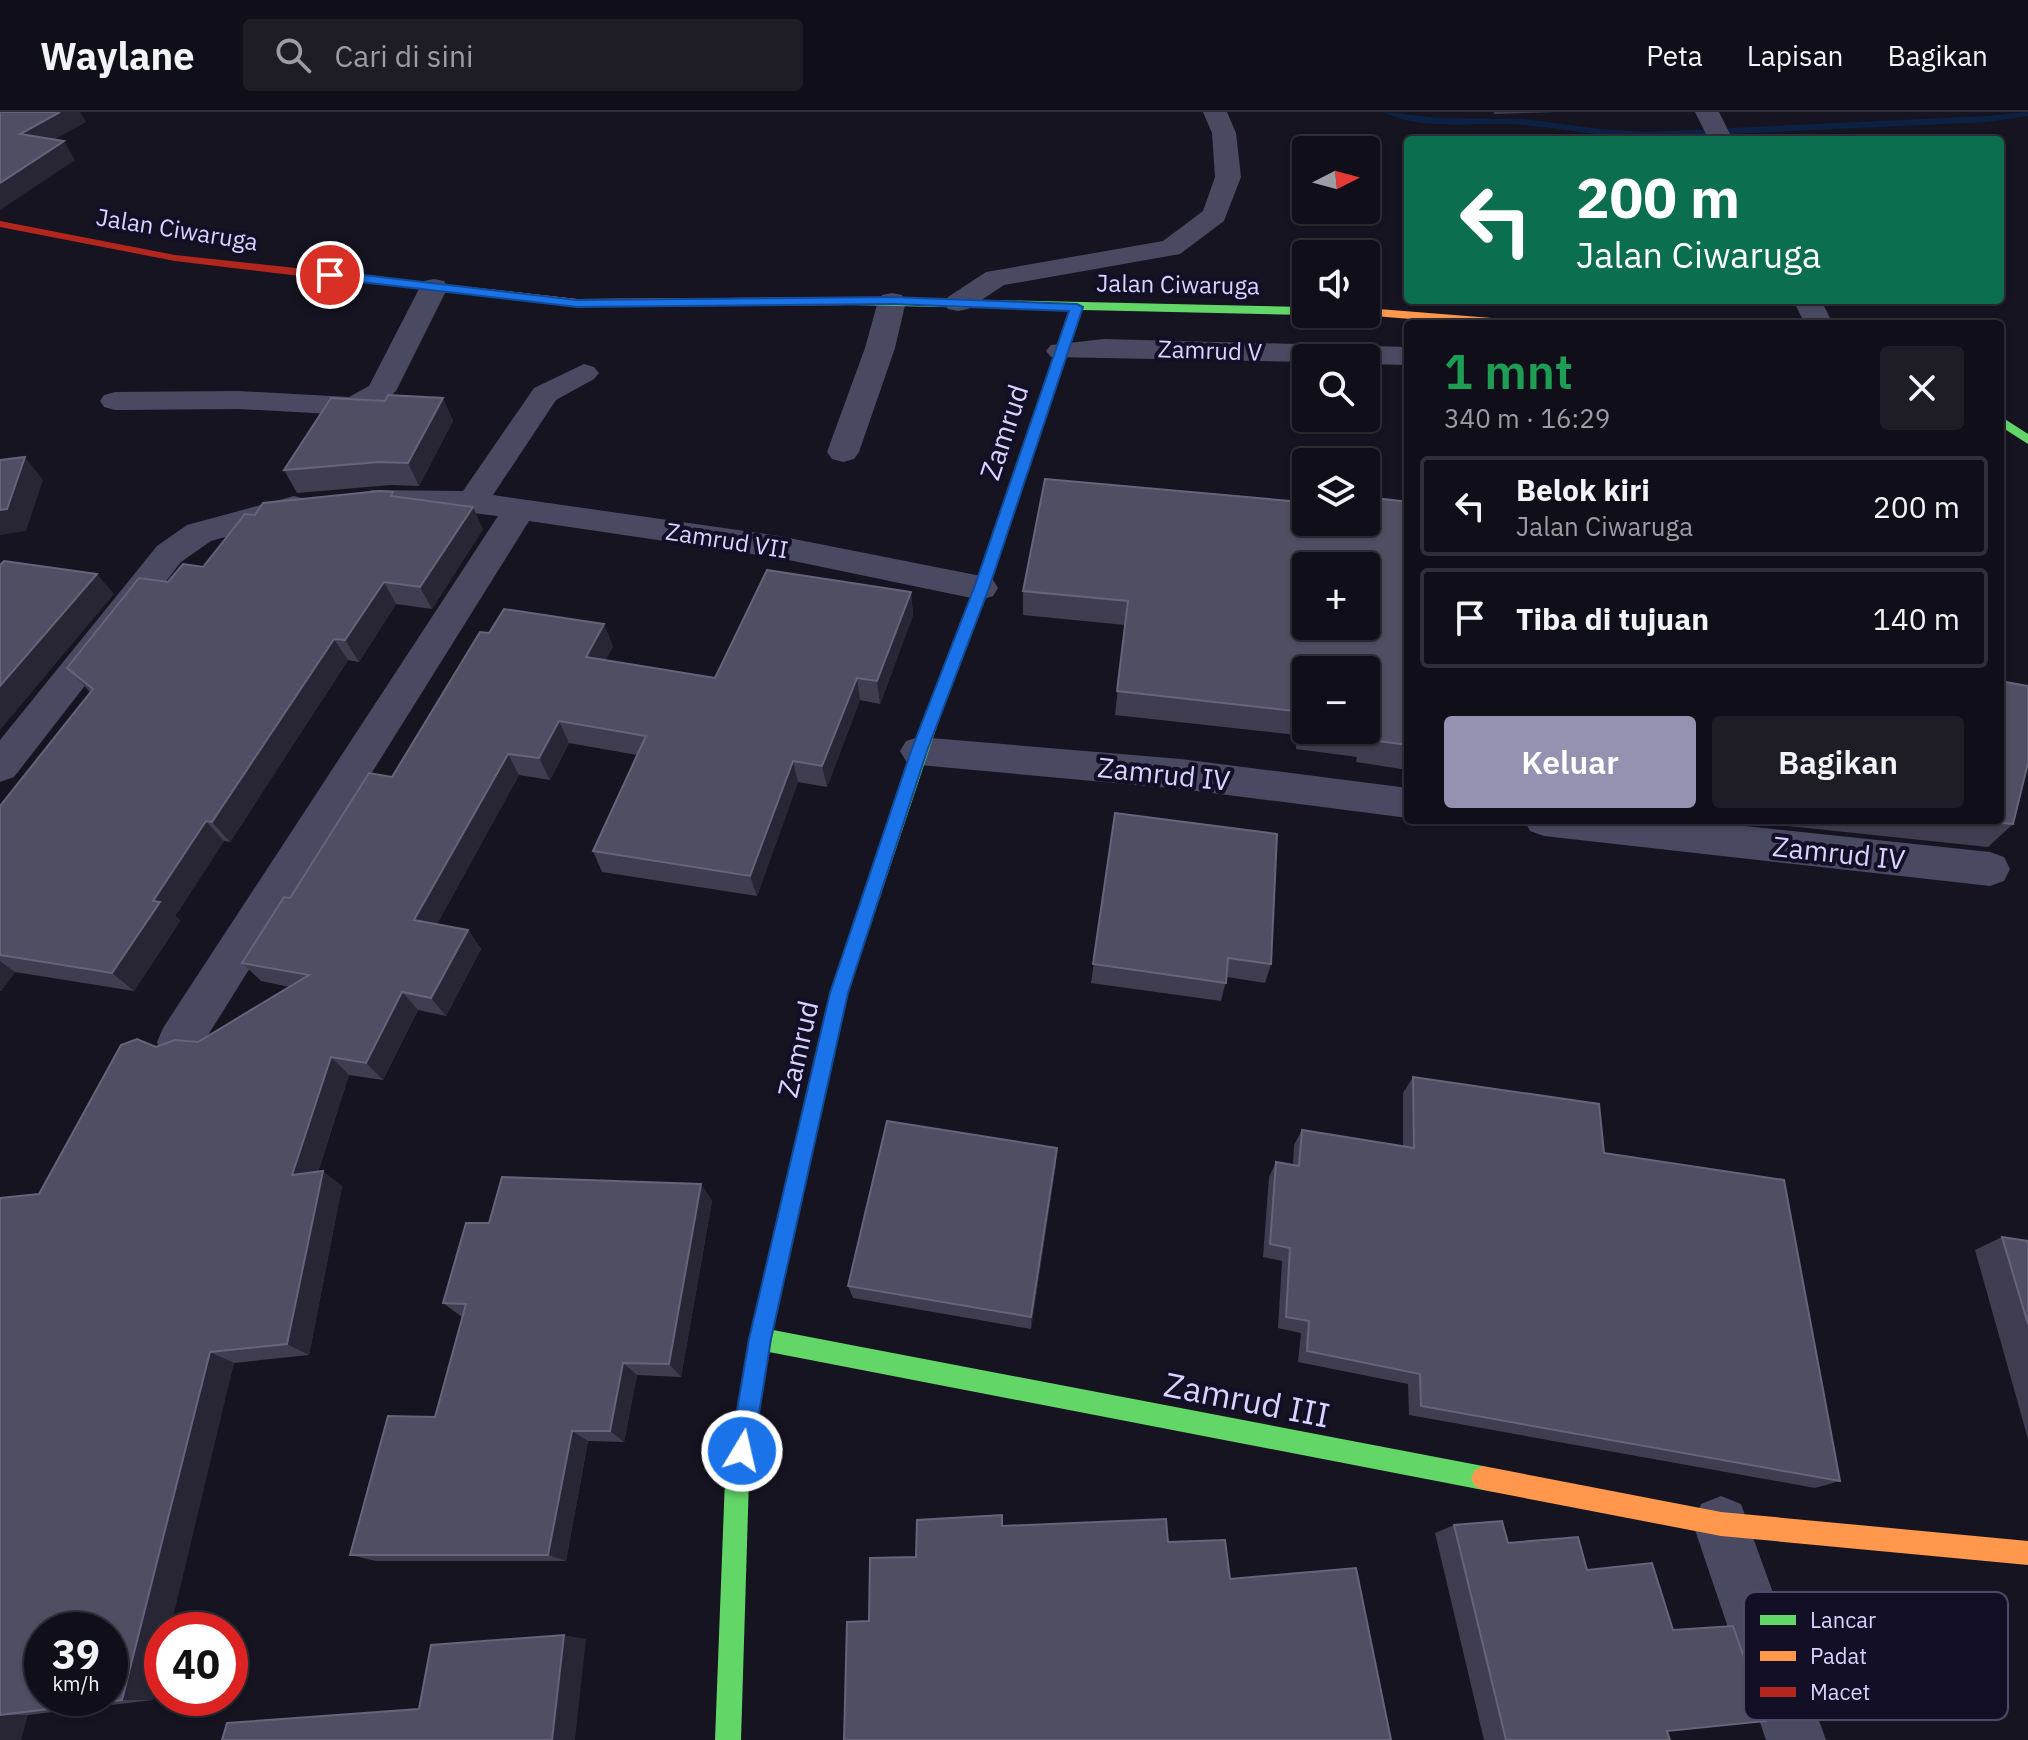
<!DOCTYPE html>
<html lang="id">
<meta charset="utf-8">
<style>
:root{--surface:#100f19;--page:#1e1d26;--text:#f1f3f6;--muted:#9c9ca2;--line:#302f38;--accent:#9591b1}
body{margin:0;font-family:"IBM Plex Sans",sans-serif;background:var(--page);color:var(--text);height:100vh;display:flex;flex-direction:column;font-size:30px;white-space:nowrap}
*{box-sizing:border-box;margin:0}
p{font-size:26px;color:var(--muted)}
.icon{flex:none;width:44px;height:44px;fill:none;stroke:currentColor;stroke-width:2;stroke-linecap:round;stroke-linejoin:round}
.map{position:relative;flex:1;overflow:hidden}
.drawer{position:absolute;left:1404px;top:208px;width:600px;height:504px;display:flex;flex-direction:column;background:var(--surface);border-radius:8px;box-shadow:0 2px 6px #0004,0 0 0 2px var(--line)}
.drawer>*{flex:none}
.top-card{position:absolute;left:1404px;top:24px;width:600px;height:168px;border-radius:8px;box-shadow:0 2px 6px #0004,0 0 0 2px var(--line);background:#0b6e4f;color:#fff;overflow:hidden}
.needle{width:52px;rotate:84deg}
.buttons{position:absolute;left:1292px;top:24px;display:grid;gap:16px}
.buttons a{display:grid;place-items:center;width:88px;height:88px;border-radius:8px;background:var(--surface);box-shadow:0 2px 6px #0004,0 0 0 2px var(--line);font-size:40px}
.speed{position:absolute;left:24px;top:1500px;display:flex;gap:16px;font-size:40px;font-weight:700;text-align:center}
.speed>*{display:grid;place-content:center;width:104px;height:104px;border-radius:50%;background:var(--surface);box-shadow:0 2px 6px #0004,0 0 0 2px var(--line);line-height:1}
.speed small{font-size:20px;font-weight:400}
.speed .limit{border:12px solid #d22;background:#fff;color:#111}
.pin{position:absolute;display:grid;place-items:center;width:68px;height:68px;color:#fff;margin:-34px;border:4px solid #fff;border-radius:50%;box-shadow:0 2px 8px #0007}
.me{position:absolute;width:88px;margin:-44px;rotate:9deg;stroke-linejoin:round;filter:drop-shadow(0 0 6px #0008)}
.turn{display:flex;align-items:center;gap:28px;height:168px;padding:0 40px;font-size:36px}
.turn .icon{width:104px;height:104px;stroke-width:2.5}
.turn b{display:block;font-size:56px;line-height:68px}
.round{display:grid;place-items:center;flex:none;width:84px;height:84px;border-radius:8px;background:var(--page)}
.overview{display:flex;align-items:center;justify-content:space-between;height:136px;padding:0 40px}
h1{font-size:48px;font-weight:600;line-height:60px;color:#1e9e55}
.action{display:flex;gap:16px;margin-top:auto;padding:16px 40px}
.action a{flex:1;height:92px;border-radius:8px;background:var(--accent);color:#fff;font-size:32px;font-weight:600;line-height:92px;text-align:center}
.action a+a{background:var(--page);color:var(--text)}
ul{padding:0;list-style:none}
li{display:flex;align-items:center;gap:24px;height:100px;margin:0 16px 12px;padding:0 24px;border:4px solid var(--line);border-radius:8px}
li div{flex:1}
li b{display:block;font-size:30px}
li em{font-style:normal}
header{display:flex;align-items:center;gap:48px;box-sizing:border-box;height:112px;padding:0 40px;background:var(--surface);border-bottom:2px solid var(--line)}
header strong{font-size:38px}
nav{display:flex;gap:44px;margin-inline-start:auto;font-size:28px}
.search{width:560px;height:72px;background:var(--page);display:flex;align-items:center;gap:20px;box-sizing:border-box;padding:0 28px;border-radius:8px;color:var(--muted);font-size:30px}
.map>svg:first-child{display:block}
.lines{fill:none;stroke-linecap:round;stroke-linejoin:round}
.stream{fill:#0d2144;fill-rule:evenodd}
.street{fill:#4a4962;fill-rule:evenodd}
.fast{fill:#63d668;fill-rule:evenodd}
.slow{fill:#ff974d;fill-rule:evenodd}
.jam{fill:#b3261e;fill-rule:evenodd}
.wall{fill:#403d50;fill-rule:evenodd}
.shaded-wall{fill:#282635}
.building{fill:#504e63;stroke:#66637b;stroke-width:2;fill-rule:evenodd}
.route{fill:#1a73e8;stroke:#114b97;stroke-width:2}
.labels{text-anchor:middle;stroke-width:8;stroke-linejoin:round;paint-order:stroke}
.far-street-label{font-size:24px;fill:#d9d4ff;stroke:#130f26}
.street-label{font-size:28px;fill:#d9d4ff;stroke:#130f26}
.near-street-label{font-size:34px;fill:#d9d4ff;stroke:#130f26}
.key{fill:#130f26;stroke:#4e4a67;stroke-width:2}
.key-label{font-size:22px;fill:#d9d4ff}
</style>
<header>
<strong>Waylane</strong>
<div class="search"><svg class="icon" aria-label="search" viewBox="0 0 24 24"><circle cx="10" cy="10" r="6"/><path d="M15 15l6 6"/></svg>Cari di sini</div>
<nav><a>Peta</a><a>Lapisan</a><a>Bagikan</a></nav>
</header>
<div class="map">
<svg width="2028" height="1628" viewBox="0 0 2028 1628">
<rect width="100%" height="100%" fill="#161421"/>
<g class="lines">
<path class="stream" d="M1384,0L1439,6L1524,7L1600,17L1646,20L1987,4L2028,0V4L1987,10L1646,26C1605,25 1565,17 1524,13C1483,9 1420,20 1384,0Z"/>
<g class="street">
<path d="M1203,0H1227L1236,21L1241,65L1224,109L1180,142L1004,173L968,197L958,199L948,197L944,191L948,185L986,160L1163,129L1203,99L1215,65L1212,21Z"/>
<path d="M1695,0H1719L1733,28H1709Z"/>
<path d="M434,167L444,169L448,175L396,279L380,294L351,303L238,297L115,298L104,295L100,289L104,283L115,280L238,279L349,285L369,274L420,175L424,169Z"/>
<path d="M892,181L902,183L906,189L895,236L859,340L854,347L843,350L832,347L827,340L865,236L878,189L882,183Z"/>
<path d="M1793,188H1821L1833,212H1805Z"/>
<path d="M1104,227L1408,235V253L1366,252V246H1306V250L1051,245L1046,239L1051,233Z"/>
<path d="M584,252L594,255L599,261L594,267L556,288L493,383L779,424L981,464L993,468L998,476L993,484L981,488L779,446L529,409L195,944L179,950L163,944L157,930L163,916L498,404L472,401L372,400L361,396L356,389L361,382L372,378L463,379L534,276Z"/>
<path d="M294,384L306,387L310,395L306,403L211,429L181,450L14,665L0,670V628L157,434L187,413Z"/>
<path d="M919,625L1181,647L1408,676V706L1181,677L919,653L906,649L900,639L906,629Z"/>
<path d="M1524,708H1689L1990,740L2004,745L2010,757L2004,769L1990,774L1544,724L1530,719Z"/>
<path d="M1721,1384L1741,1392L1826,1628H1766L1693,1412L1701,1392Z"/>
</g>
<g class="fast">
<path d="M852,185L1306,195V202H1309L1306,203L852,193L848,192L846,189Z"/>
<path d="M2000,304L2028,322V332L2000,314Z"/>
<path d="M932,599L940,605L848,881L773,1218L1483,1354L1491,1358L1495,1366L1491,1374L1483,1378L769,1240L749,1367L741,1628H715L725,1367L749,1227L830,881L924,605Z"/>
</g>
<g class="slow">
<path d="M342,161L577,187L852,185L858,189L852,193L577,195L338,167L336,165Z"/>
<path d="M1077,191L1083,195L988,476L940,605L938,609H926L924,605L974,476L1071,195Z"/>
<path d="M1366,196L1517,208L1523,212H1471L1362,203L1366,202Z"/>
<path d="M1483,1354L1721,1400L2028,1429V1453L1721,1424L1483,1378L1475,1374L1471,1366L1475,1358Z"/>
</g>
<path class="jam" d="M0,109L175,143L342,161L348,165L342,169L175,149L0,115Z"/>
</g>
<g class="wall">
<path d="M1494,0H1557L1494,2Z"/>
<path d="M443,286L453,309L419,374L391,373L297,381L284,358L385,289Z"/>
<path d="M1302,379L1408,390V658L1356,650L1357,645L1296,637L1297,623L1115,603L1125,513L1023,503V479L1300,390ZM1306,558L1366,618H1306Z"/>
<path d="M393,380L395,384L483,417L432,497L396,492L359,550L348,548L230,730L224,729L175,804L180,809L134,879L15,860L1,879H0V694L90,580L67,556L168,470L203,455L255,403Z"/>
<path d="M911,480L913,503L880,592L860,588L827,675L798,670L757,784L602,760L593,739L637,643L569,631L550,668L519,663L437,812L468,818L481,837L446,904L418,898L383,968L349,963L318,1060L342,1074L309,1243L234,1251L162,1518V1550L153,1588L28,1603L0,1628V1086L39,1082L156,935L198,930L290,875L261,869L242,851L290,786L392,665L489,521L604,512L613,535L605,548L715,566Z"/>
<path d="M1115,701L1271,852L1265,871L1227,865L1221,889L1091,871Z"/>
<path d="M1730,708H2000L2013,712L1988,735Z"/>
<path d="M1413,965L1604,1041L1840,1369L1815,1376L1409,1303L1408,1272L1298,1250L1301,1221L1278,1216L1282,1149L1263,1145L1269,1065L1276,1050L1293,1053L1294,1033L1302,1018L1403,1034V981Z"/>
<path d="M1056,1051L1031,1217L853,1186L848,1174Z"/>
<path d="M701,1072L712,1089L681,1265L637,1263L624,1330L588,1329L566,1449H376L350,1443L435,1305L462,1205L443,1191L489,1111Z"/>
<path d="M2002,1125L2028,1129V1327L1975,1138Z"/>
<path d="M1454,1413L1587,1458L1667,1619L1670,1628H1484L1435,1421Z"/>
</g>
<g class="shaded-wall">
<path d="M60,0H80L86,10L32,40L20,22Z"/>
<path d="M64,29L75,48L0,98V71Z"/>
<path d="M443,286L453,309L419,374L408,351Z"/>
<path d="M25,345L43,368L26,419L0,423V398Z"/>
<path d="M473,395L483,417L432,497L420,475Z"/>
<path d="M97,462L114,482L0,618V574Z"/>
<path d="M384,470L396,492L359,550L345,528Z"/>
<path d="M911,480L913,503L880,592L877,569Z"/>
<path d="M604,512L613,535L595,568L586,545Z"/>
<path d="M334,527L348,548L230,730L212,710Z"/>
<path d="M857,566L860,588L827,675L822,654Z"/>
<path d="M559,609L569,631L550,668L539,646Z"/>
<path d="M508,642L519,663L429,827L414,808Z"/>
<path d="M793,649L798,670L757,784L750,764Z"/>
<path d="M206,709L224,729L175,804L180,809L134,879L112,861L153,789Z"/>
<path d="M468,818L481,837L446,904L431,886Z"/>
<path d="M0,849L15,860L1,879L0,878Z"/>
<path d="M402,880L418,898L383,968L366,951Z"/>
<path d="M331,945L349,963L312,1078L292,1063Z"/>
<path d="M1057,1036L1056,1051L1031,1217V1205Z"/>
<path d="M323,1059L342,1074L309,1243L287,1232Z"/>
<path d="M701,1072L712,1089L681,1265L669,1252Z"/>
<path d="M210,1240L234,1251L170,1518H162V1550L153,1588H122Z"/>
<path d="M623,1251L637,1263L624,1330L610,1319Z"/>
<path d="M572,1319L588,1329L566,1449L548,1443Z"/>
<path d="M564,1523L586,1527L575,1628H552Z"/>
<path d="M0,1603H28L21,1628H0Z"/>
</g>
<g class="building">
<path d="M0,0H60L20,22L64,29L0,71Z"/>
<path d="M388,283L443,286L408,351L379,350L284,358L331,286L385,289Z"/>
<path d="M25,345L7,397L0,398V348Z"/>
<path d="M1045,367L1302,390V379L1306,380V410H1366V385L1408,390V633L1364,627L1365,621L1338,618H1366V558H1306V614H1303L1304,600L1117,579L1128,489L1023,479ZM1306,454H1366V514H1306Z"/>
<path d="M380,379L393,380L391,384L473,395L420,475L384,470L345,528L334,527L212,710L206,709L153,789L160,790L112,861L0,843V694L93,577L67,556L139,466L168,470L183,452L203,455L245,402L255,403L263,391Z"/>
<path d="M4,449L97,462L0,574V453Z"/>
<path d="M767,458L911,480L877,569L857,566L822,654L793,649L750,764L593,739L646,624L559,609L539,646L508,642L414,808L468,818L431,886L402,880L366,951L331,945L292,1063L323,1059L287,1232L210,1240L122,1588L0,1603V1086L39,1082L121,933L137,927L156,935L175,928L198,930L309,863L242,851L284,785L290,786L369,661L392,665L480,520L489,521L504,497L604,512L586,545L715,566ZM42,1518H110V1586H42Z"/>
<path d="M2000,569L2028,574V651L2013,712L1969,708H2000Z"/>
<path d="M1115,701L1277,722L1271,852L1228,846L1226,871L1093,852Z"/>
<path d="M1413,965L1599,992L1604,1041L1784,1068L1840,1369L1421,1294L1420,1262L1307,1239L1309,1209L1286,1205L1290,1136L1270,1132L1276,1050L1299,1054L1302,1018L1414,1036Z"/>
<path d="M887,1009L1057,1036L1031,1205L848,1174Z"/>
<path d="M502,1065L701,1072L669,1252L623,1251L610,1319H572L548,1443H350L388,1304L435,1305L466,1192L443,1191L466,1111H489Z"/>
<path d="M2002,1125L2028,1129V1212Z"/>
<path d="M1002,1403V1414L1166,1407L1168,1430L1225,1428L1230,1467L1356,1456L1391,1628H844L847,1510L869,1509L870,1446L916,1445L917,1408Z"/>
<path d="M1502,1409L1508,1431L1578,1425L1587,1458L1652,1451L1673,1518L1733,1514L1766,1609L1667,1619L1670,1628H1506L1454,1413Z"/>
<path d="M564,1523L552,1628H222L227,1611L419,1597L431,1533Z"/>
</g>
<path class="route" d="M330,159L577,188L892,185L1077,192L1083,195L989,476L927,639L848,881L771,1227L753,1339L750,1347L742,1350L733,1347L730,1339L749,1227L830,881L911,639L974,476L1069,199L892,192L577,195L326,166L324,163Z"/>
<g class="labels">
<g class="far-street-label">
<text transform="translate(177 118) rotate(9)" y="8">Jalan Ciwaruga</text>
<text transform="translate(1178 173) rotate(1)" y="8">Jalan Ciwaruga</text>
<text transform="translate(1210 239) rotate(2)" y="8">Zamrud V</text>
<text transform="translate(727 429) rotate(9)" y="8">Zamrud VII</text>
</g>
<g class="street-label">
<text transform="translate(1004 320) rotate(-72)" y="10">Zamrud</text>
<text transform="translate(1164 662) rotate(6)" y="10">Zamrud IV</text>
<text transform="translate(1839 741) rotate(6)" y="10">Zamrud IV</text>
<text transform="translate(798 937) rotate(-77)" y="10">Zamrud</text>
</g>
<g class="near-street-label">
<text transform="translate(1247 1288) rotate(11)" y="12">Zamrud III</text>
</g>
</g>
<rect x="1744" y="1480" width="264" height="128" rx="12" class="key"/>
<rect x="1760" y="1503" width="36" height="10" fill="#63d668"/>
<rect x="1760" y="1539" width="36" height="10" fill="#ff974d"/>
<rect x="1760" y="1575" width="36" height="10" fill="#b3261e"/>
<g class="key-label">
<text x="1810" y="1516">Lancar</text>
<text x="1810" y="1552">Padat</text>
<text x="1810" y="1588">Macet</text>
</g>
</svg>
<div class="buttons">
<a><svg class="needle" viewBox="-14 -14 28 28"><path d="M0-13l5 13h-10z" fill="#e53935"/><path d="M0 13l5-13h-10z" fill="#9c9ca2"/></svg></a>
<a><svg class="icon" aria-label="sound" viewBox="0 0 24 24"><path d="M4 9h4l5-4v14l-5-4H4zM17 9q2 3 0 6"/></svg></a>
<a><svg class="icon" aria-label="search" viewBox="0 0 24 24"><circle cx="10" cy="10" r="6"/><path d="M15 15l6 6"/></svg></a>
<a><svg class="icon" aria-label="layers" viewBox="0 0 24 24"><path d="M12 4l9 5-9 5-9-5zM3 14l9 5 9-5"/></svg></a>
<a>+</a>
<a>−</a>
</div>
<div class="speed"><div>39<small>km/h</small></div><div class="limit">40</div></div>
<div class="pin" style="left:330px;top:163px;background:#d93025"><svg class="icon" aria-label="arrive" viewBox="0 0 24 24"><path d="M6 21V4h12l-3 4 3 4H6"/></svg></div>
<svg class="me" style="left:742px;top:1339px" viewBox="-20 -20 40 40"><circle r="17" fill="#1a73e8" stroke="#fff" stroke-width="3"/><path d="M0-11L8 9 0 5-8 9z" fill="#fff"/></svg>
<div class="top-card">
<div class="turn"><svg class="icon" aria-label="left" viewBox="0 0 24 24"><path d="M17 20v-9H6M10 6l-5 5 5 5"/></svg><div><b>200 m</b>Jalan Ciwaruga</div></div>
</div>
<section class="drawer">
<div class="overview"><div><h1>1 mnt</h1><p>340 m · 16:29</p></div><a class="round"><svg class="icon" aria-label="close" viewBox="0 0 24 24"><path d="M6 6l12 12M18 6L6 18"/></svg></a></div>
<ul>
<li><svg class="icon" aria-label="left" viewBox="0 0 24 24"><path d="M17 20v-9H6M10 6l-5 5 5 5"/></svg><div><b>Belok kiri</b><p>Jalan Ciwaruga</p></div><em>200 m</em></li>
<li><svg class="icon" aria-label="arrive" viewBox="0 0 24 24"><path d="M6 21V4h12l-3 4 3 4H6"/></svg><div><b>Tiba di tujuan</b></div><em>140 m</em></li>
</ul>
<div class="action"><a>Keluar</a><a>Bagikan</a></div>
</section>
</div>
